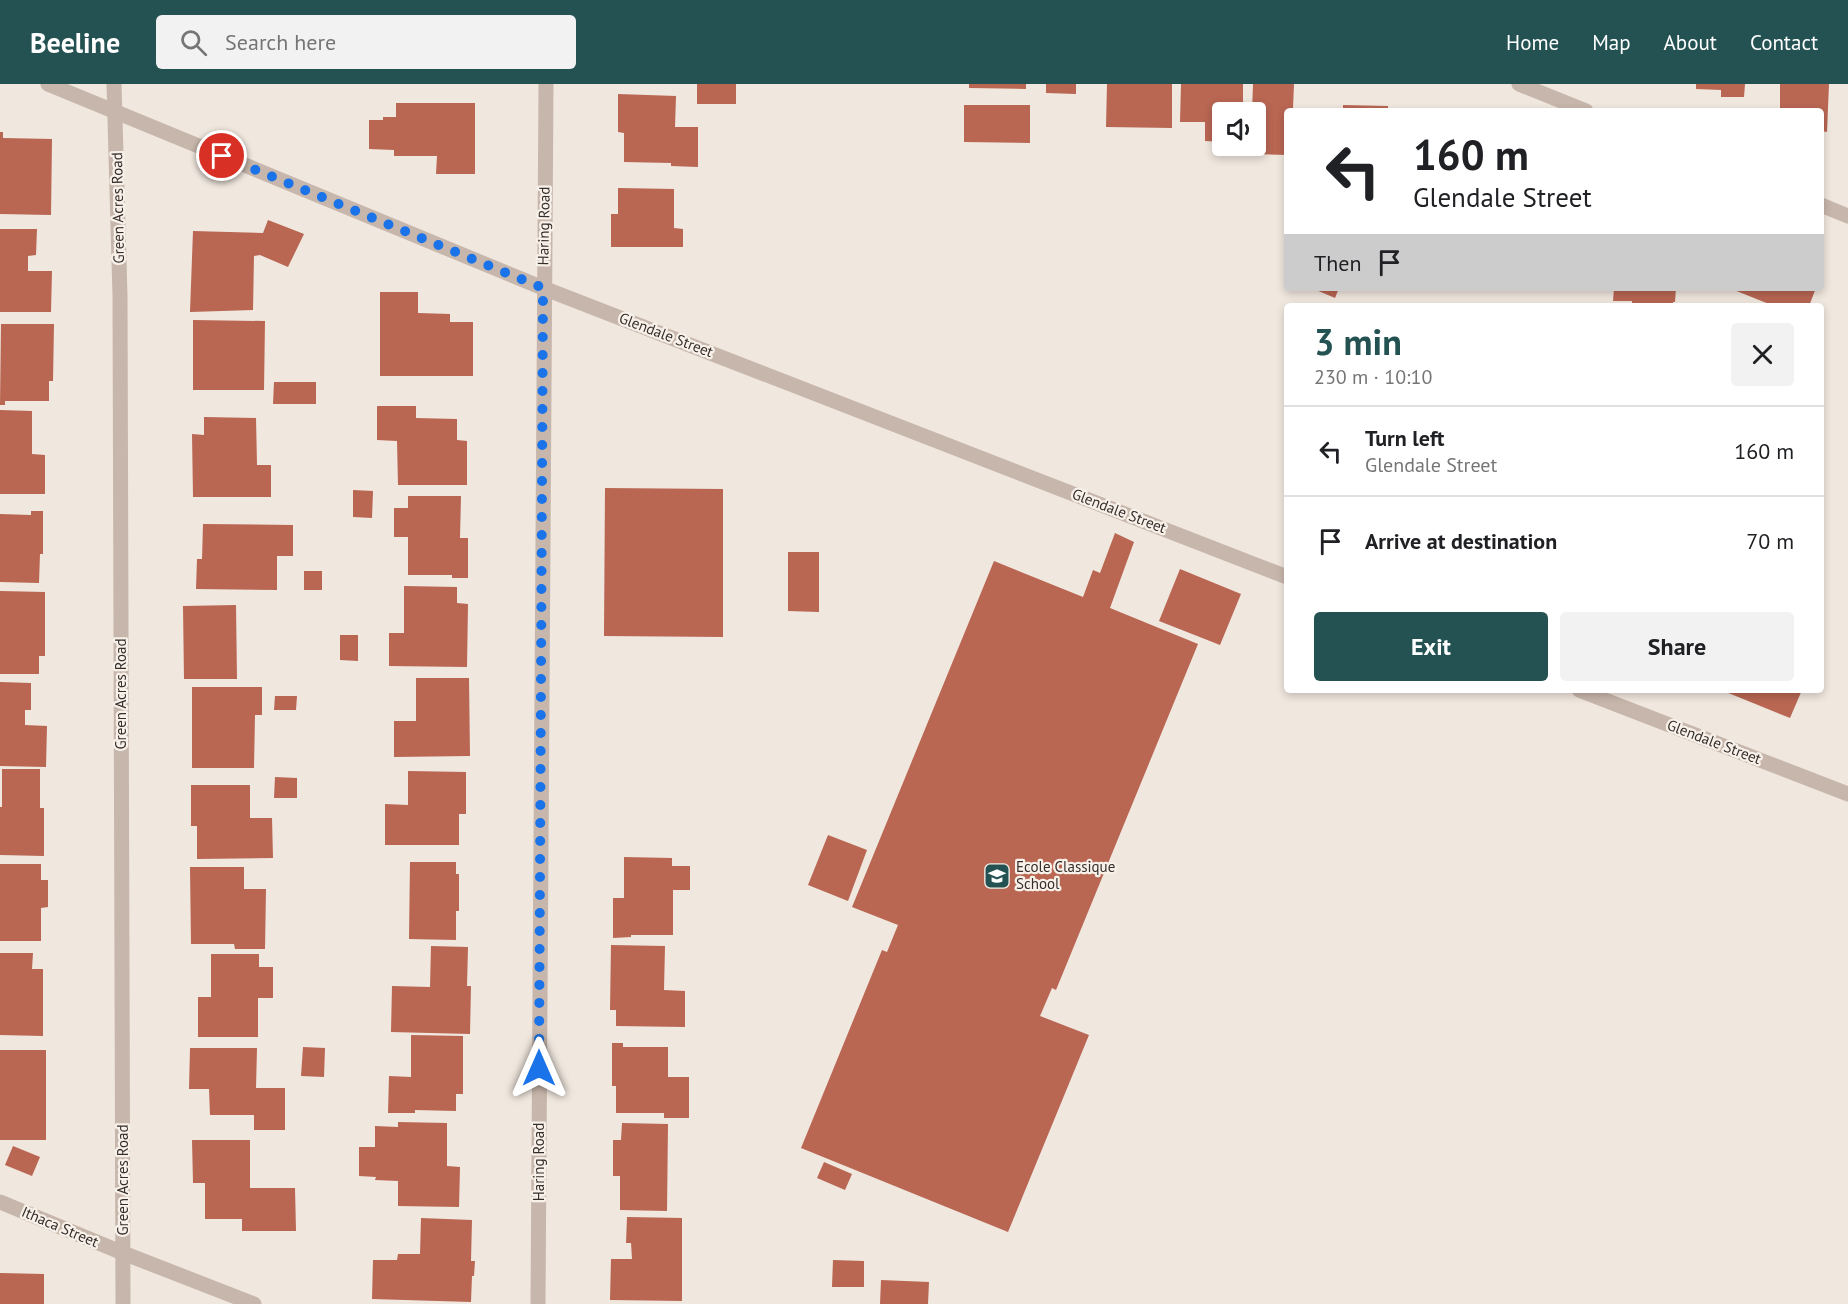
<!DOCTYPE html>
<meta charset="utf-8">
<style>
:root{--surface:#fff;--page:#f2f2f2;--text:#202124;--muted:#757577;--line:#e0e0e0;--accent:#245253}
body{margin:0;font-family:"PT Sans",sans-serif;background:var(--page);color:var(--text);height:100vh;display:flex;flex-direction:column;font-size:22px;white-space:nowrap}
*{box-sizing:border-box;margin:0}
p{font-size:20px;color:var(--muted)}
.icon{flex:none;width:33px;height:33px;fill:none;stroke:currentColor;stroke-width:2;stroke-linecap:round;stroke-linejoin:round}
.map{position:relative;flex:1;overflow:hidden}
.side{position:absolute;left:1284px;top:219px;width:540px;height:390px;display:flex;flex-direction:column;background:var(--surface);border-radius:6px;box-shadow:0 3px 9px #0003}
.side>*{flex:none}
.banner{position:absolute;left:1284px;top:24px;width:540px;height:183px;border-radius:6px;box-shadow:0 3px 9px #0003;background:#fff;color:var(--text);overflow:hidden}
.fabs{position:absolute;left:1212px;top:18px;display:grid;gap:12px}
.fabs a{display:grid;place-items:center;width:54px;height:54px;border-radius:6px;background:var(--surface);box-shadow:0 3px 9px #0003;font-size:30px}
.pin{position:absolute;display:grid;place-items:center;width:51px;height:51px;color:#fff;margin:-26px;border:3px solid #fff;border-radius:50%;box-shadow:0 2px 6px #0007}
.me{position:absolute;width:66px;margin:-33px;rotate:0deg;stroke-linejoin:round;filter:drop-shadow(0 0 4px #0008)}
.turn{display:flex;align-items:center;gap:21px;height:126px;padding:0 30px;font-size:27px}
.turn .icon{width:78px;height:78px;stroke-width:2.5}
.turn b{display:block;font-size:42px;line-height:51px}
.then{display:flex;align-items:center;height:57px;padding:0 30px;background:#0003;gap:12px;font-size:22px}
.round{display:grid;place-items:center;flex:none;width:63px;height:63px;border-radius:6px;background:var(--page)}
.overview{display:flex;align-items:center;justify-content:space-between;height:102px;padding:0 30px}
h1{font-size:36px;font-weight:700;line-height:45px;color:var(--accent)}
.cta{display:flex;gap:12px;margin-top:auto;padding:12px 30px}
.cta a{flex:1;height:69px;border-radius:6px;background:var(--accent);color:#fff;font-size:24px;font-weight:700;line-height:69px;text-align:center}
.cta a+a{background:var(--page);color:var(--text)}
ul{padding:0;list-style:none}
li{display:flex;align-items:center;gap:18px;height:90px;padding:0 30px;border-top:2px solid var(--line)}
li div{flex:1}
li b{display:block;font-size:22px}
li em{font-style:normal}
header{display:flex;align-items:center;gap:36px;box-sizing:border-box;height:84px;padding:0 30px;background:var(--accent);color:#fff}
header strong{font-size:28px}
nav{display:flex;gap:33px;margin-inline-start:auto;font-size:21px}
.search{width:420px;height:54px;background:var(--page);display:flex;align-items:center;gap:15px;box-sizing:border-box;padding:0 21px;border-radius:6px;color:var(--muted);font-size:22px}
.map>svg:first-child{display:block}
.building{fill:#b96653}
.lines{fill:none;stroke-linecap:round;stroke-linejoin:round}
.minor{stroke:#c7b6ab;stroke-width:15}
.route{stroke:#1a73e8;stroke-width:10;stroke-dasharray:0 18}
.labels{text-anchor:middle;stroke-width:4.5;stroke-linejoin:round;paint-order:stroke}
.street-label{font-size:15px;fill:#362d2a;stroke:#f8f1ea}
.poi-label{font-size:15px;fill:#362d2a;stroke:#f8f1ea;text-anchor:start}
</style>
<header>
<strong>Beeline</strong>
<div class="search"><svg class="icon" aria-label="search" viewBox="0 0 24 24"><circle cx="10" cy="10" r="6"/><path d="M15 15l6 6"/></svg>Search here</div>
<nav><a>Home</a><a>Map</a><a>About</a><a>Contact</a></nav>
</header>
<div class="map">
<svg width="1848" height="1220" viewBox="0 0 1848 1220">
<rect width="100%" height="100%" fill="#f0e7de"/>
<g class="building">
<rect x="697" y="0" width="39" height="20"/>
<path d="M969,0H1026V5L969,4Z"/>
<path d="M1046,0H1076V10L1046,9Z"/>
<path d="M1107,0H1172V44L1106,43Z"/>
<path d="M1181,0H1243V28H1222V58L1205,57V38H1180Z"/>
<path d="M1253,0H1294L1293,24L1318,25V27H1287V71L1251,70V62H1256V28H1252Z"/>
<path d="M1696,0H1745L1744,13H1721V6L1696,5Z"/>
<path d="M1780,0H1829L1827,48L1821,47V27H1780Z"/>
<path d="M618,10L676,12L675,43H698V83L671,82V79L624,78V49L618,48Z"/>
<path d="M396,19H475V90H436L437,72H394V66L369,65V36H383V33H396Z"/>
<path d="M964,21H1030V59L964,58Z"/>
<path d="M1343,21L1388,22V27H1343Z"/>
<path d="M0,48H3V54L52,55L51,131L0,130Z"/>
<path d="M618,104L674,105V144L683,145V163H611V130H618Z"/>
<path d="M268,136L304,150L288,183L260,171L254,172L253,226L190,228L193,147L263,149Z"/>
<path d="M0,145H37L36,171L28,172V187H52L51,228H0Z"/>
<path d="M1317,204H1339L1335,214L1316,206Z"/>
<path d="M1614,204H1676L1675,218H1673V222H1632V217H1613Z"/>
<path d="M1729,204H1816L1809,222H1774Z"/>
<path d="M380,208H418V229L450,230V238H473V292H380Z"/>
<path d="M193,236L265,237L264,306H193Z"/>
<path d="M1,240H54L53,297H49V317H5V321H0Z"/>
<path d="M274,298H316V320H273Z"/>
<path d="M377,322H416V334L457,335V356L467,357V401H398L397,357L377,356Z"/>
<path d="M0,326L32,327V370L45,371V410H0Z"/>
<path d="M204,333L256,334L257,381H271V413H193L192,350L204,351Z"/>
<path d="M605,404L723,405V553L604,552Z"/>
<path d="M353,406L373,407L372,434L353,433Z"/>
<path d="M408,412H461L460,454H468V494H452V491H408V453H394V424H408Z"/>
<path d="M31,427H43V470H40L39,499L0,498V430L31,431Z"/>
<path d="M203,440L293,441V472H277V506L196,505L197,475H202Z"/>
<path d="M1115,449L1134,458L1110,524L1198,560L1056,906L1052,904L1040,932L1089,951L1008,1148L801,1064L882,866L887,868L898,841L852,823L994,477L1083,513L1093,486L1100,489Z"/>
<path d="M788,468H819V528L788,527Z"/>
<path d="M1180,485L1241,510L1220,561L1159,537Z"/>
<rect x="304" y="487" width="18" height="19"/>
<path d="M404,502L457,503V519L468,520L467,583L389,582V549H404Z"/>
<path d="M0,507L45,508V572H39V590H0Z"/>
<path d="M236,521L237,595H184L183,522Z"/>
<path d="M340,551H358V577L340,576Z"/>
<path d="M416,594H469L470,672L394,673V637H416Z"/>
<path d="M0,598L31,599V626H25V641L47,642L46,683L0,682Z"/>
<path d="M192,603H262V631H255L254,684H192Z"/>
<path d="M1721,606H1802L1790,634Z"/>
<path d="M275,612H297L296,626H274Z"/>
<path d="M2,685H40V724H44V772L0,771V723H2Z"/>
<path d="M408,687L466,688V730H459V761H385V720L408,721Z"/>
<path d="M275,693L297,694V714H274Z"/>
<path d="M191,701H250V734H272L273,774L197,775V742H191Z"/>
<path d="M828,751L867,766L848,817L808,801Z"/>
<path d="M624,773L672,774V782H690V806H673V851H631V853L613,854V814H624Z"/>
<path d="M410,778H456V790H459V827H456V856L409,855Z"/>
<path d="M0,780H41V796H48V823L41,824V857H0Z"/>
<path d="M190,783H244V805H266L265,865H235L234,860H191Z"/>
<path d="M611,861L665,862L664,906L685,907V943L616,942V926H610Z"/>
<path d="M431,862L468,863L467,902H471L470,950L391,948L392,902L430,903Z"/>
<path d="M0,869H33L32,885H43V952L0,951Z"/>
<path d="M211,870H259V883H273V914H258V953H198V913H211Z"/>
<path d="M411,951L463,952V1010H456V1027L415,1026V1029H388L389,992L411,993Z"/>
<path d="M612,959H623V963H668V993H689V1034H664V1029H616V1002H612Z"/>
<path d="M303,963L325,964L324,993L301,992Z"/>
<path d="M190,964H257L256,1004H285V1046H254V1031H210L209,1005H189Z"/>
<rect x="0" y="966" width="46" height="90"/>
<path d="M398,1038L447,1039V1082L460,1083L459,1123L398,1122V1097L375,1096L376,1093L359,1092V1063H375V1042L398,1043Z"/>
<path d="M622,1039L668,1040L667,1127L620,1126V1092H613V1056H621Z"/>
<path d="M192,1056H250V1104H295L296,1147H242V1135H205V1099H193Z"/>
<path d="M13,1062L40,1073L32,1092L5,1081Z"/>
<path d="M824,1078L852,1090L845,1106L817,1094Z"/>
<path d="M627,1133L682,1134V1217L610,1216L611,1175H632L631,1159H626Z"/>
<path d="M421,1134L472,1136L471,1177H475L474,1192H472L471,1218L372,1215L373,1176H397L398,1170H420Z"/>
<path d="M833,1176L864,1177V1203H832Z"/>
<path d="M0,1189L44,1190V1220H0Z"/>
<path d="M881,1196L929,1198L928,1220H880Z"/>
</g>
<g class="lines">
<g class="minor">
<path d="M48,0L543,204L1287,493"/>
<path d="M114,0L120,212L123,1220"/>
<path d="M1519,0L1586,27"/>
<path d="M1821,121L1848,132"/>
<path d="M1579,606L1848,710"/>
<path d="M0,1118L123,1169L254,1220"/>
<path d="M538,1220L546,0"/>
</g>
</g>
<g class="lines">
<path class="route" d="M222,72L543,204L539,984"/>
</g>
<defs>
<g id="school-square" transform="scale(1.35)"><rect x="-9" y="-9" width="18" height="18" rx="4" fill="#245253" stroke="#f8f1ea"/><path d="M0-5L7-2L0 1L-7-2ZM-4 1L0 2.5L4 1V4Q0 6-4 4Z" fill="#fff"/></g>
</defs>
<g fill-rule="evenodd">
<use href="#school-square" x="997" y="792"/>
</g>
<g class="labels">
<g class="street-label">
<text transform="translate(118 124) rotate(-91)" y="5">Green Acres Road</text>
<text transform="translate(544 142) rotate(-89)" y="5">Haring Road</text>
<text transform="translate(666 251) rotate(21)" y="5">Glendale Street</text>
<text transform="translate(1119 427) rotate(21)" y="5">Glendale Street</text>
<text transform="translate(121 610) rotate(-90)" y="5">Green Acres Road</text>
<text transform="translate(1714 658) rotate(21)" y="5">Glendale Street</text>
<text transform="translate(539 1078) rotate(-90)" y="5">Haring Road</text>
<text transform="translate(123 1096) rotate(-90)" y="5">Green Acres Road</text>
<text transform="translate(60 1143) rotate(23)" y="5">Ithaca Street</text>
</g>
<g class="poi-label">
<text x="1016" y="788">Ecole Classique<tspan x="1016" dy="17">School</tspan></text>
</g>
</g>
</svg>
<div class="fabs">
<a><svg class="icon" aria-label="sound" viewBox="0 0 24 24"><path d="M4 9h4l5-4v14l-5-4H4zM17 9q2 3 0 6"/></svg></a>
</div>
<div class="pin" style="left:222px;top:72px;background:#d93025"><svg class="icon" aria-label="arrive" viewBox="0 0 24 24"><path d="M6 21V4h12l-3 4 3 4H6"/></svg></div>
<svg class="me" style="left:539px;top:984px" viewBox="-20 -20 40 40"><path d="M0-17L14 15 0 8-14 15z" fill="#1a73e8" stroke="#fff" stroke-width="4"/></svg>
<div class="banner">
<div class="turn"><svg class="icon" aria-label="left" viewBox="0 0 24 24"><path d="M17 20v-9H6M10 6l-5 5 5 5"/></svg><div><b>160 m</b>Glendale Street</div></div>
<div class="then">Then<svg class="icon" aria-label="arrive" viewBox="0 0 24 24"><path d="M6 21V4h12l-3 4 3 4H6"/></svg></div>
</div>
<section class="side">
<div class="overview"><div><h1>3 min</h1><p>230 m · 10:10</p></div><a class="round"><svg class="icon" aria-label="close" viewBox="0 0 24 24"><path d="M6 6l12 12M18 6L6 18"/></svg></a></div>
<ul>
<li><svg class="icon" aria-label="left" viewBox="0 0 24 24"><path d="M17 20v-9H6M10 6l-5 5 5 5"/></svg><div><b>Turn left</b><p>Glendale Street</p></div><em>160 m</em></li>
<li><svg class="icon" aria-label="arrive" viewBox="0 0 24 24"><path d="M6 21V4h12l-3 4 3 4H6"/></svg><div><b>Arrive at destination</b></div><em>70 m</em></li>
</ul>
<div class="cta"><a>Exit</a><a>Share</a></div>
</section>
</div>
